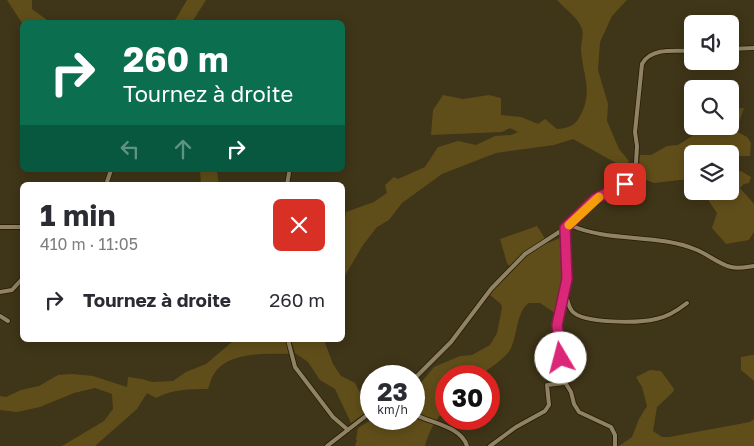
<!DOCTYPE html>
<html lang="fr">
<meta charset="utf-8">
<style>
:root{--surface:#fff;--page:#f7f7f7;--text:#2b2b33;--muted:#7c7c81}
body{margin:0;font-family:"Golos Text",sans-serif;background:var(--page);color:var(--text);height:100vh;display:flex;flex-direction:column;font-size:19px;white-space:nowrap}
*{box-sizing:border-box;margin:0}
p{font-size:16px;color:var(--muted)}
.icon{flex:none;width:28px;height:28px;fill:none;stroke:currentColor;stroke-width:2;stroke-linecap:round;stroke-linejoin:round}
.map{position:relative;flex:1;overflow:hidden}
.details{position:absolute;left:20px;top:182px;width:325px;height:160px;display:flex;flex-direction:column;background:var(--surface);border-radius:8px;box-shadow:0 2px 12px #0003}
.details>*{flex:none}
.hud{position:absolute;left:20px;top:20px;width:325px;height:152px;border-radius:8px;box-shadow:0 2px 12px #0003;background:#0b6e4f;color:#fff;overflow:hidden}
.controls{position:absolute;left:684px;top:15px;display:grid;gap:10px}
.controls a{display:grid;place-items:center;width:55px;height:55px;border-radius:8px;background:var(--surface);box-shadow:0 2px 12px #0003;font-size:25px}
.speed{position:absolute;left:360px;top:365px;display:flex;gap:10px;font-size:25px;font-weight:700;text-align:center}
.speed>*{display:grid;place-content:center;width:65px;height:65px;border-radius:50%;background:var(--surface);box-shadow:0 2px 12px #0003;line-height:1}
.speed small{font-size:12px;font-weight:400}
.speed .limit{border:8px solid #d22;background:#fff;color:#111}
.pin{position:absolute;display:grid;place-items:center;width:42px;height:42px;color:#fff;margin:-21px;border-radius:10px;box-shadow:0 2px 8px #0006}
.me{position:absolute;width:55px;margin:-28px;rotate:352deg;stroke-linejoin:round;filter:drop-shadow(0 0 4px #0008)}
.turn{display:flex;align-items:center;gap:18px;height:105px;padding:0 20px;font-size:22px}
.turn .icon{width:65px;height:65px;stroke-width:2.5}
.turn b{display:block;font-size:35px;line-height:42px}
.lanes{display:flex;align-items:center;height:48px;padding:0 20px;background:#0003;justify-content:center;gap:25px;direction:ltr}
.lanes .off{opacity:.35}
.round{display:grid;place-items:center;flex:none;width:52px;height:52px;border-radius:8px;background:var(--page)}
.headline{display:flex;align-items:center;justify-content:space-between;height:85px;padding:0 20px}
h1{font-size:30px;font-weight:700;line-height:38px}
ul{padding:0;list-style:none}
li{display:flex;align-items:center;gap:15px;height:65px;padding:0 20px}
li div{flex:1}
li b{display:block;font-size:19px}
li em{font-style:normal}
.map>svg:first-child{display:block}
.green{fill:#604e1a}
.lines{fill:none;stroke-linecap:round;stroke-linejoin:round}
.minor-casing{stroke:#261c01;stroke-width:5.5}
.minor{stroke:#908365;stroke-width:4}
.route-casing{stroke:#8e194d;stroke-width:12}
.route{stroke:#db2777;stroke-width:9}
.slow{stroke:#f59e0b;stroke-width:9}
</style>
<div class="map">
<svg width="754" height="446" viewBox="0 0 754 446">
<rect width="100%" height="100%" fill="#3f3518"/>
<g class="green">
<path d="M7,0H32V9L50,22L22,23Z"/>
<path d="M187,0H206L192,22H174Z"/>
<path d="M557,0H627L612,16L600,42L598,70L608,104L607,121L619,149L629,161L625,168L573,139L554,145L496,153L442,174L402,203L389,220L377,227L363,245L343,279V232L346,212L374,202L387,193L385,185L394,177L398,179L425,167L438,147L458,141L476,145L495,136L511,135L518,132L510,128L502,132L431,135L433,110L443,95L463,99L489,95L501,98V115L521,117L538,124L545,119L557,129C572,128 577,124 583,110C592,87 582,72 581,49C581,43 584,35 582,29C578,17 565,9 557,0Z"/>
<path d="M744,108L736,131L747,137L751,143L750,156H733L723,150H717L704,154H692V182L689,179L654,183L638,177L640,155H651L667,146L678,145L708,126H730V109Z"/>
<path d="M200,170H217L219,185H201Z"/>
<path d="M741,171L751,177L749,183L744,184L740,188L754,204V232L749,240L726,244L712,228L717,213L702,191H730V175Z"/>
<path d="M537,226L548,243L563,237L564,278L555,313L540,303H529C516,311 518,336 510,350C504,360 489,367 481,376H446V409C436,418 428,433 425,446H355L357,440L356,439L358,428L373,419L398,420L414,419V391L434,367L460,356L472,355L490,345L497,333L502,308L501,304L490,295L501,278L513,270L507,263L500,239Z"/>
<path d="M233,340H286L290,354C266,354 228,351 214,374C211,378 210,384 208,389C189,389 173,389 156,398L147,393L137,409L95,446H62L104,421L113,409L112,394L95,388L74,393L40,407L17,412L0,410V396L6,397L21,390L39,386L58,375L72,374L93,376L127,387L128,377L142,379L152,382L173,381L186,372L206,364L232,342Z"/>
<path d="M291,340H324L333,364L341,376L355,383L366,405L367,412L351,423L335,389L320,380L308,362L295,353Z"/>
<path d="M752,355H754V381L741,370V357Z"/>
<path d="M650,370L661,371L674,389L673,392L657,407L653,431L662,437H669L750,422L754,419V446H619L632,437L639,419L647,406L642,387L636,377Z"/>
</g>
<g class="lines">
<g class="minor-casing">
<g id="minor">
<path d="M730,49L754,48"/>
<path d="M106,185L111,170"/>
<path d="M287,185L289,173"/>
<path d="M570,225C610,243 657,233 697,250C709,255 719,264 731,267C738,269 747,267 754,266"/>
<path d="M0,227H22"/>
<path d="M565,228L567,279L566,290L557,325L563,379L571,392L574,404L579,412L611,427L615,435V446"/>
<path d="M0,292L12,290L22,279"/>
<path d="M566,293C567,299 568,306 572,311C583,324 640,323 656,319C668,317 678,310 687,303"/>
<path d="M0,316L8,321"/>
<path d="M288,340L295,367L333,417L348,430"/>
<path d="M414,379L451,342L491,289L525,254L570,225L595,199L625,184L630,179L633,173L636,163L637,146L635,132L642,64C651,47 676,51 692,51"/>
<path d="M414,414C430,423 461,426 467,446"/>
<path d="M327,446L371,412"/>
<path d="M490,446L516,427L545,411L549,405L547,385L565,383"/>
</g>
</g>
<use href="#minor" class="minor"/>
</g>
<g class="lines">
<g class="route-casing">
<path id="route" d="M561,358L557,325L567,279L565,228L595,199L625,184"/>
</g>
<use href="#route" class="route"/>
<path class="slow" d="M569,225L599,197"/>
</g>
</svg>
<div class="controls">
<a><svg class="icon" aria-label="sound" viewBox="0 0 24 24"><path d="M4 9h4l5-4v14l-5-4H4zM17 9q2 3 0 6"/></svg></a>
<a><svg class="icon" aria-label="search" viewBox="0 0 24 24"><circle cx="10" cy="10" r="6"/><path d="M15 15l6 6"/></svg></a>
<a><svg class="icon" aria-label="layers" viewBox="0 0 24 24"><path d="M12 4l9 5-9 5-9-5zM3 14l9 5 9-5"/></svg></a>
</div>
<div class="speed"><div>23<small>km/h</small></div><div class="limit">30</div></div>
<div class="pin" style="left:625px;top:184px;background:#d93025"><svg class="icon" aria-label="arrive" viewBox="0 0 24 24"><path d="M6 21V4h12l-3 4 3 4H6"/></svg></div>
<svg class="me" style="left:561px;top:358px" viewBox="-20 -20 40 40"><circle r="19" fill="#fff"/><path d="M0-13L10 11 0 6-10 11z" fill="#db2777"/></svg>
<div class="hud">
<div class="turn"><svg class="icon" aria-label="right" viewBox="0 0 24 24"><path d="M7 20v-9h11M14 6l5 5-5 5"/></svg><div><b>260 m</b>Tournez à droite</div></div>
<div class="lanes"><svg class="icon off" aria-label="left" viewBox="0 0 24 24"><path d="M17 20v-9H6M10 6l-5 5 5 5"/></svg><svg class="icon off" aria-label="ahead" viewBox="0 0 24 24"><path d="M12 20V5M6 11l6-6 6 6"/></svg><svg class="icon" aria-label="right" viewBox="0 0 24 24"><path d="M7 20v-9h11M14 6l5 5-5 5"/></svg></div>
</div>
<section class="details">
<div class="headline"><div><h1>1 min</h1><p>410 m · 11:05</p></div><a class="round" style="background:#d93025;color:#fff"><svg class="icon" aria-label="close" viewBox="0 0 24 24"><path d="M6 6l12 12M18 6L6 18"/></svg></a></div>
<ul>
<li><svg class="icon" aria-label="right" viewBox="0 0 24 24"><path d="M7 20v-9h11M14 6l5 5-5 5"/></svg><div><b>Tournez à droite</b></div><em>260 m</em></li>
</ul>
</section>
</div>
